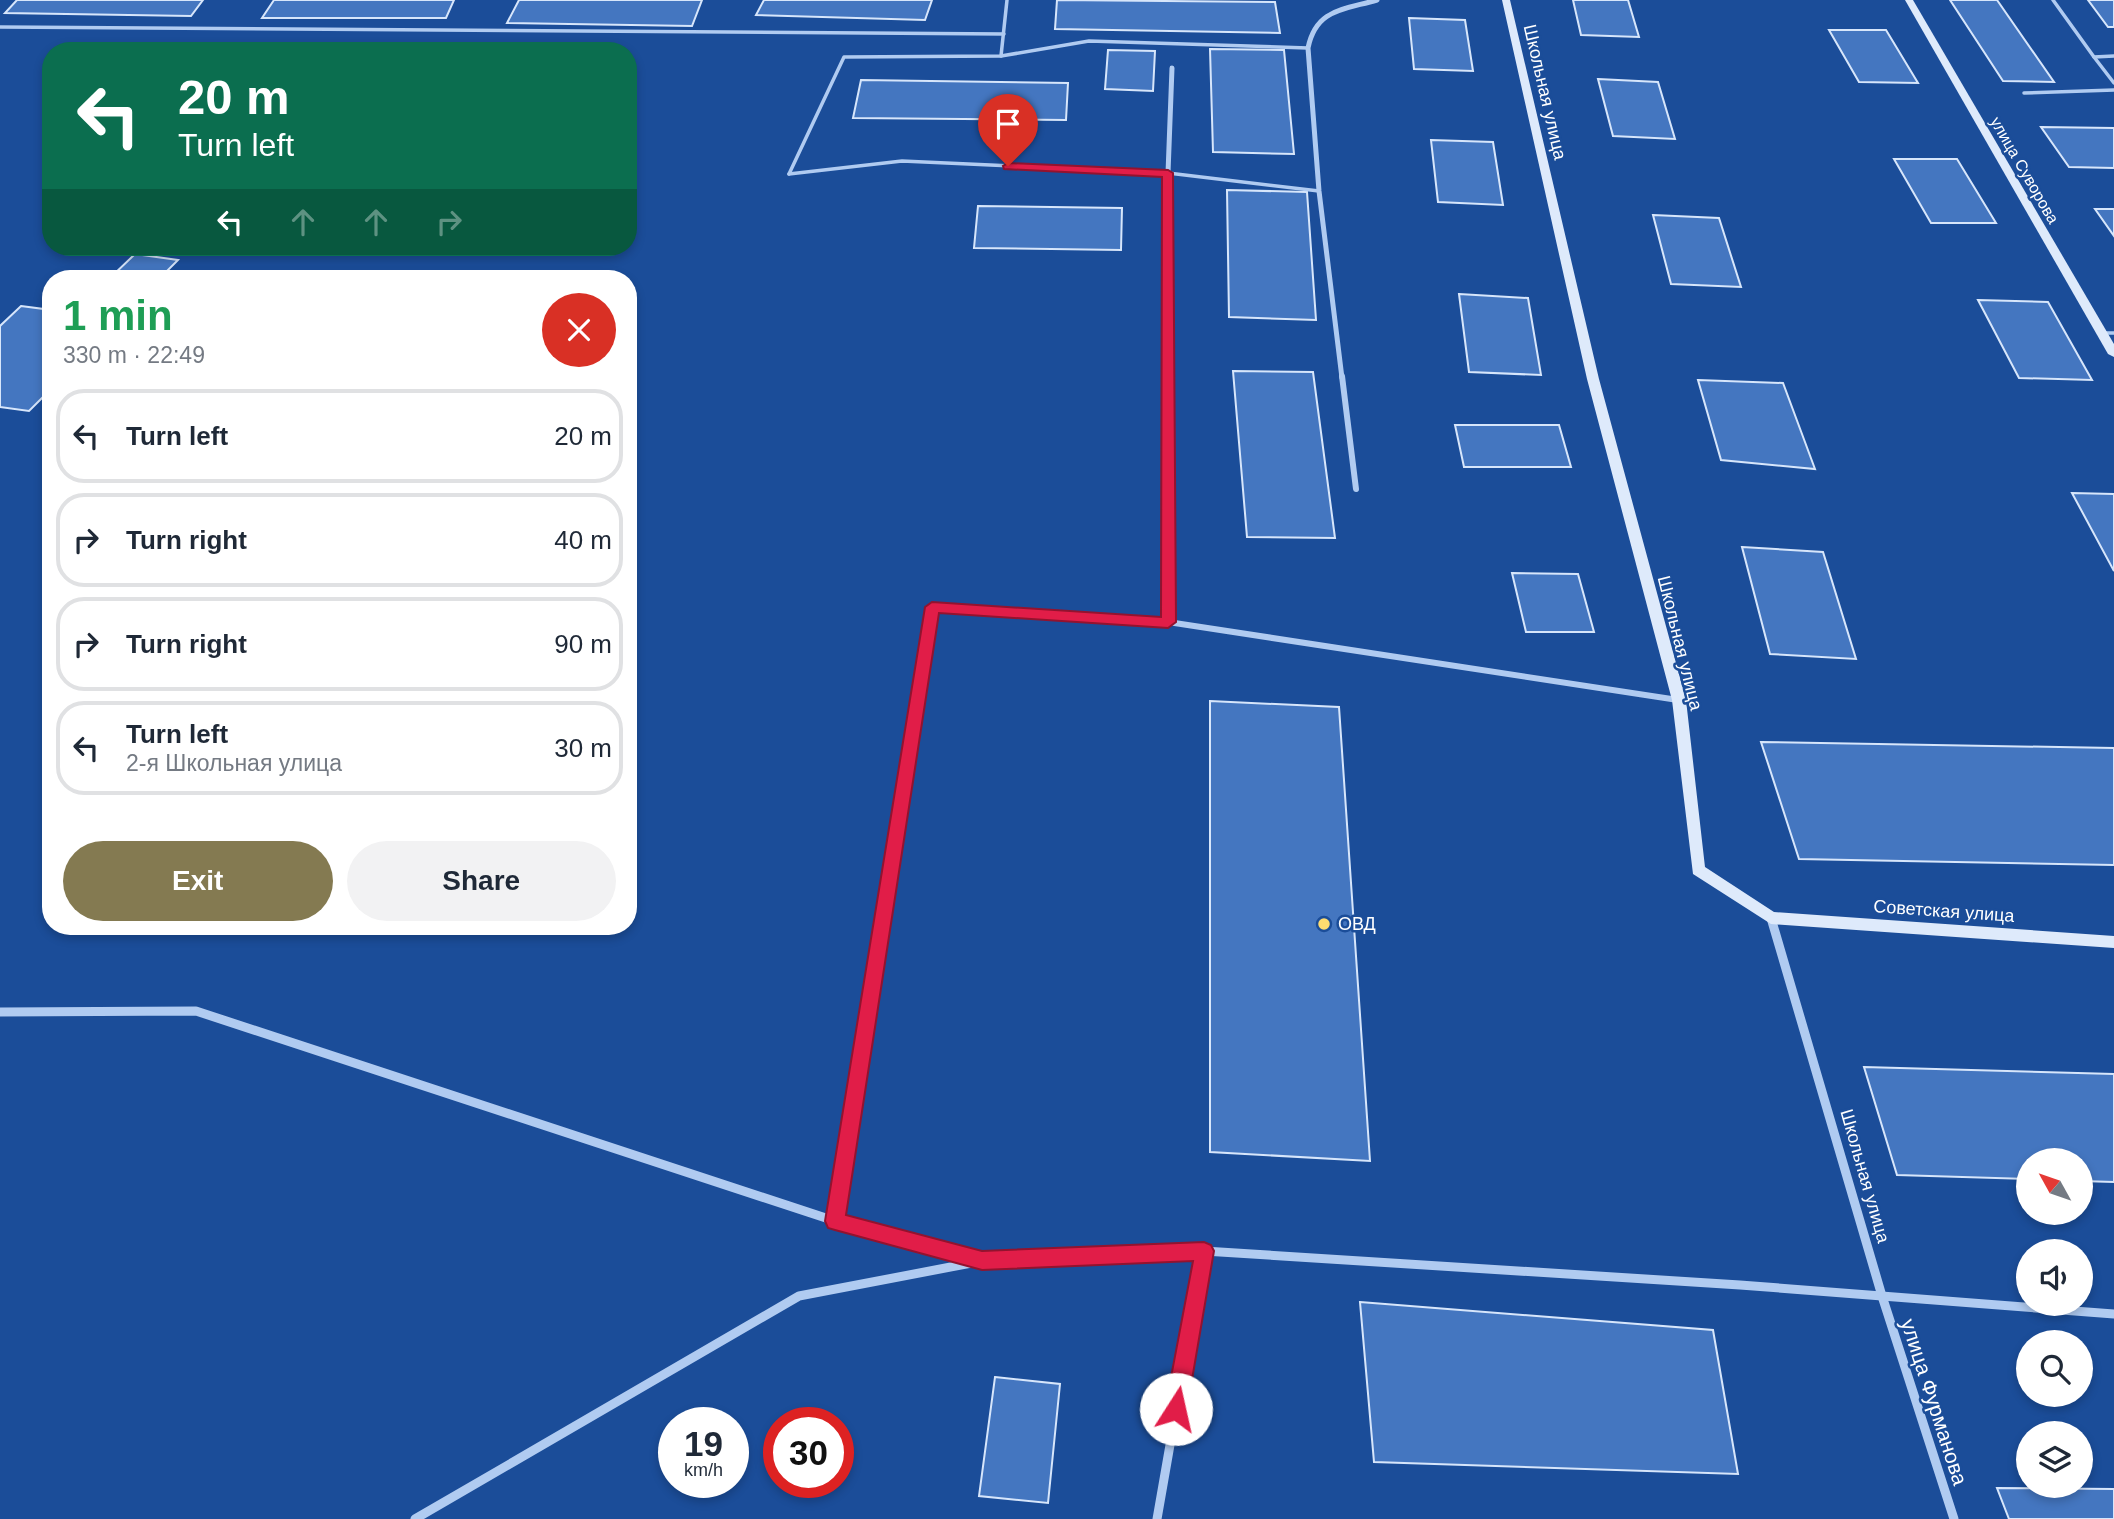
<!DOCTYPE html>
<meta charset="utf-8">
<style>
:root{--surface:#fff;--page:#f2f2f3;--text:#1f2937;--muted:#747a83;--line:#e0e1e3;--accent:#847a51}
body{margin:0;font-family:Helvetica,sans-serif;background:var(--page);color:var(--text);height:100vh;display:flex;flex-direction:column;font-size:26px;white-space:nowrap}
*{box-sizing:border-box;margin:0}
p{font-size:23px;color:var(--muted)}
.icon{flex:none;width:38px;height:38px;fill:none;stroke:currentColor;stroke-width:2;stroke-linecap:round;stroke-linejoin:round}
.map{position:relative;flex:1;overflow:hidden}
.sheet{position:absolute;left:42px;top:270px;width:595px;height:665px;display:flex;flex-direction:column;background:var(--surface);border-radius:28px;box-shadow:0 4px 10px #0003}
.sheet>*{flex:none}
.guide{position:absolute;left:42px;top:42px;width:595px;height:214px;border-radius:28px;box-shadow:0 4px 10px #0003;background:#0b6e4f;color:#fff;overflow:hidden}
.needle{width:46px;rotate:310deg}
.tools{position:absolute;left:2016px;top:1148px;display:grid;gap:14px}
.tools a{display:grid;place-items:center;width:77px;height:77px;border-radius:50%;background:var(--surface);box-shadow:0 4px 10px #0003;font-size:35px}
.speed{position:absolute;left:658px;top:1407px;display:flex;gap:14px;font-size:35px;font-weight:700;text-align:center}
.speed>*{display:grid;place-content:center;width:91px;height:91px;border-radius:50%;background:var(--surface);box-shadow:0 4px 10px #0003;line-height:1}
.speed small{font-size:18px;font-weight:400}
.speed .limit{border:10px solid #d22;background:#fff;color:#111}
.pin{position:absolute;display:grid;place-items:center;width:60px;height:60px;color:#fff;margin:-72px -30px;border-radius:50% 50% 50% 0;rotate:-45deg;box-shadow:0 0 7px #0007}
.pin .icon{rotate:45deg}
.me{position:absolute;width:77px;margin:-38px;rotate:10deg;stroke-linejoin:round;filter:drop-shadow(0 0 5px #0008)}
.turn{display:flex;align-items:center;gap:24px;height:147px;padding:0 21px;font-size:32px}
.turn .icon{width:91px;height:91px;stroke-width:2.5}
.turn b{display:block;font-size:49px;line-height:60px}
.lanes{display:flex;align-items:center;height:66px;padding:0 21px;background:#0003;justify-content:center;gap:35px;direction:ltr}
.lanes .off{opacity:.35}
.round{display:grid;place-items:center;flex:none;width:74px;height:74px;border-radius:37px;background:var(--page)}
.headline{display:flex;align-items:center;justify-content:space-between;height:119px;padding:0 21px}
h1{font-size:42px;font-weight:600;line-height:52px;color:#1e9e55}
.button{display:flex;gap:14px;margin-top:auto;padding:14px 21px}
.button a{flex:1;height:80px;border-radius:42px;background:var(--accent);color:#fff;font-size:28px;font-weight:600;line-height:80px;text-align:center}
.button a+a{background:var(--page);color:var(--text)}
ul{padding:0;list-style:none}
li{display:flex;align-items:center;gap:21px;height:94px;margin:0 14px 10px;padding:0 7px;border:4px solid var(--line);border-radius:28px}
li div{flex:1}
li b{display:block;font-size:26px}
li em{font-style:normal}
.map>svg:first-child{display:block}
.building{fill:#4476c0;stroke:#d7e6fb;stroke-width:2}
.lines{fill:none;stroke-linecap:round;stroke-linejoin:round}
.lane-far2{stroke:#b0cbf1;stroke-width:3.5}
.lane-far1{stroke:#b0cbf1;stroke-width:5}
.lane{stroke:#b0cbf1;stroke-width:6}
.street-far2{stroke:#b0cbf1;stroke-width:5}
.street-far1{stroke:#b0cbf1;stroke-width:6}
.street{stroke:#b0cbf1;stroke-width:9}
.secondary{fill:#deeafb;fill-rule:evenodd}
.route{fill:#e11d48;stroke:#92132f;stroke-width:2}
.poi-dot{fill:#ffdc70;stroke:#1b4d99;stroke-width:2.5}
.labels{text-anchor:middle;stroke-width:5;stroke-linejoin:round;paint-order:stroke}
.far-street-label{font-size:16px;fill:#fff;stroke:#1b4d99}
.street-label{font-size:18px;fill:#fff;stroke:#1b4d99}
.poi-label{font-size:18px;fill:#fff;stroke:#1b4d99;text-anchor:start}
.near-street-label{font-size:21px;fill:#fff;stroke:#1b4d99}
</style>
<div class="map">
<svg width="2114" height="1519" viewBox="0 0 2114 1519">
<rect width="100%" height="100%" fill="#1b4d99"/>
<g class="building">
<path d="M17,0H203L191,16L5,13Z"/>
<path d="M274,0H454L446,18H262Z"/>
<path d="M519,0H702L692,26L507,23Z"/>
<path d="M764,0H932L925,20L756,15Z"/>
<path d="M1057,0L1275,2L1280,33L1055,29Z"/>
<path d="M1573,0H1628L1639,37L1581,35Z"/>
<path d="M1950,0H1997L2054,82L2003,81Z"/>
<path d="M2088,0H2114V27H2108Z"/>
<path d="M1409,18L1465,20L1473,71L1414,69Z"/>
<path d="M1829,30H1886L1918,83L1859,82Z"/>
<path d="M1210,49L1284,50L1294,154L1213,152Z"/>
<path d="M1108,50L1155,51L1153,91L1105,89Z"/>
<path d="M1598,79L1658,82L1675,139L1613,136Z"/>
<path d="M861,80L1068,83L1066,120L853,118Z"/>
<path d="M2041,127L2114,128V168L2069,167Z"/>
<path d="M1431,140L1493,142L1503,205L1438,202Z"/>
<path d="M1894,159H1957L1996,223H1931Z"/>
<path d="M1227,190L1307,192L1316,320L1229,317Z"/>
<path d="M978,206L1122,208L1121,250L974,248Z"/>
<path d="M2095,209H2114V236Z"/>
<path d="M1653,215L1719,218L1741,287L1671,284Z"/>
<path d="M135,254L178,260L160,278H110Z"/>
<path d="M1459,294L1528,298L1541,375L1469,372Z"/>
<path d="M1978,300L2048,302L2092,380L2019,378Z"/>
<path d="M21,306L51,310V389L29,411L0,407V326Z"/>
<path d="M1233,371L1313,372L1335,538L1247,537Z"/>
<path d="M1698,380L1783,383L1815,469L1721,460Z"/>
<path d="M1455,425H1559L1571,467H1464Z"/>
<path d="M2072,493L2114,494V571Z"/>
<path d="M1742,547L1823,552L1856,659L1770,654Z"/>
<path d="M1512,573L1578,574L1594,632H1526Z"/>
<path d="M1210,701L1339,707L1370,1161L1210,1152Z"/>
<path d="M1761,742L2114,748V865L1799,859Z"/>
<path d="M1864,1067L2114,1074V1182L2081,1181V1160H2028V1179L1897,1175Z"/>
<path d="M1360,1302L1713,1330L1738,1474L1374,1462Z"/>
<path d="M995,1377L1060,1384L1048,1503L979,1496Z"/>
<path d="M1997,1488L2114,1489V1519H2009Z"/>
</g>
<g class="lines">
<g class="lane-far2">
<path d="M2053,0L2094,57L2114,56"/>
<path d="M0,27L1004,34"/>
<path d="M1001,56L1007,0"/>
<path d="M2094,57L2114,83"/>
<path d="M2024,93L2114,90"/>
<path d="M789,174L844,57L1001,56L1089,41L1308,48"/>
<path d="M789,174L902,161L1168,173L1319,191"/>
<path d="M2101,333H2114"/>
</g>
<path class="lane-far1" d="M890,872L932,607L1168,622"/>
<path class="lane" d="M835,1221L890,870"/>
<g class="street-far2">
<path d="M1168,378V173L1172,68"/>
<path d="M1342,378L1319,191L1308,48C1316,9 1343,10 1377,0"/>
</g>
<g class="street-far1">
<path d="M1168,376V622L1678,700"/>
<path d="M1342,376L1356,489"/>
</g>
<g class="street">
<path d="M1771,918L1882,1296L1954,1519"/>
<path d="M0,1012L196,1011L835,1221L978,1260"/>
<path d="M415,1519L799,1296L982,1261L1204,1251L1740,1285L2114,1314"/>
<path d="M1157,1519L1204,1251"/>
</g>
<g class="secondary">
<path d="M1502,0H1510L1599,379L1686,700L1705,867L1774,912L2114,936V948L1771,924L1693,874L1672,700L1587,379Z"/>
<path d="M1905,0H1913L2114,344V357L2108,354Z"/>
</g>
</g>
<path class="route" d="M1008,163L1168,170L1173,173L1176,622L1168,628L939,613L846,1215L982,1251L1204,1242L1211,1245L1214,1251L1187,1409L1183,1416L1176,1420L1169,1416L1165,1409L1193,1261L982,1270L835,1230L828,1228L825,1221L925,607L932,602L1161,617L1162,177L1004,169L1003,166Z"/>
<circle class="poi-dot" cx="1324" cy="924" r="7"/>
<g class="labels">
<g class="far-street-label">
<text transform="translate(2025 170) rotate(60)" y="6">улица Суворова</text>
</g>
<g class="street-label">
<text transform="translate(1545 92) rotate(77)" y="6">Школьная улица</text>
<text transform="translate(1680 643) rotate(76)" y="6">Школьная улица</text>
<text transform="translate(1944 911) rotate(4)" y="6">Советская улица</text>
<text transform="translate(1865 1176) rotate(74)" y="6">Школьная улица</text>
</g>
<g class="poi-label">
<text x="1338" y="930">ОВД</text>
</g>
<g class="near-street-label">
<text transform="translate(1934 1402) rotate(72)" y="7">улица Фурманова</text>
</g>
</g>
</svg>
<div class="tools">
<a><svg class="needle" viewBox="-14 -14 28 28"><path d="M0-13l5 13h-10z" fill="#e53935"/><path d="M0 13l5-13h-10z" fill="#747a83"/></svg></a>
<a><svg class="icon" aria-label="sound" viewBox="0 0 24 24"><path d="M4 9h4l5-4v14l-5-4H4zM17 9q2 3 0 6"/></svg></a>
<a><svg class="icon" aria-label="search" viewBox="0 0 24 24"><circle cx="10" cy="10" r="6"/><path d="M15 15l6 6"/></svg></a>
<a><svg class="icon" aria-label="layers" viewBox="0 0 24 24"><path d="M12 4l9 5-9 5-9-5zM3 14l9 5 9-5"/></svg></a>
</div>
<div class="speed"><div>19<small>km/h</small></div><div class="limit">30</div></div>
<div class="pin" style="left:1008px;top:166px;background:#d93025"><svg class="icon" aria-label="arrive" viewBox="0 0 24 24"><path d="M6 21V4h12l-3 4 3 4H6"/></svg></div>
<svg class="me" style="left:1176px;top:1409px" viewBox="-20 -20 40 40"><circle r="19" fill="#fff"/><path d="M0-13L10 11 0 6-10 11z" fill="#e11d48"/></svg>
<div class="guide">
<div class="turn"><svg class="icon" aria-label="left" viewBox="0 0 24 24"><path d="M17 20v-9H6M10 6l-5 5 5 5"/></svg><div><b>20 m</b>Turn left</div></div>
<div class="lanes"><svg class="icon" aria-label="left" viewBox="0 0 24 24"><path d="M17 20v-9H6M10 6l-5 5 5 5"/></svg><svg class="icon off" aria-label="ahead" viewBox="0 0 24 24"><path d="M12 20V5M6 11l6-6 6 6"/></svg><svg class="icon off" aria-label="ahead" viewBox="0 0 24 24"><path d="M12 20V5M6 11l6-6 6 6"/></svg><svg class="icon off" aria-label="right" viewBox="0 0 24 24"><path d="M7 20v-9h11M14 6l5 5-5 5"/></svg></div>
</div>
<section class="sheet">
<div class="headline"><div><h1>1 min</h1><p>330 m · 22:49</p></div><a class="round" style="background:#d93025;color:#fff"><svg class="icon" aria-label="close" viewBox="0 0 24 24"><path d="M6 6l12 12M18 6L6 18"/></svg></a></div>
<ul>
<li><svg class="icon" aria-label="left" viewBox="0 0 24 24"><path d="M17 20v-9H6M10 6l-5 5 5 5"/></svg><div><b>Turn left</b></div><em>20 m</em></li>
<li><svg class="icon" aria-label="right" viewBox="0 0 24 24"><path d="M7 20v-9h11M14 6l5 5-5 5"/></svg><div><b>Turn right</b></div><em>40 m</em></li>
<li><svg class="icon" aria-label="right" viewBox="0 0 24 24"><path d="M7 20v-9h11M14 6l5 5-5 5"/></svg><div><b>Turn right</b></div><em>90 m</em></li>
<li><svg class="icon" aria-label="left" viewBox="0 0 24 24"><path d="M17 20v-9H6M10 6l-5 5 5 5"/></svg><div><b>Turn left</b><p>2-я Школьная улица</p></div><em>30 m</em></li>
</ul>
<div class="button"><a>Exit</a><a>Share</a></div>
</section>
</div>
